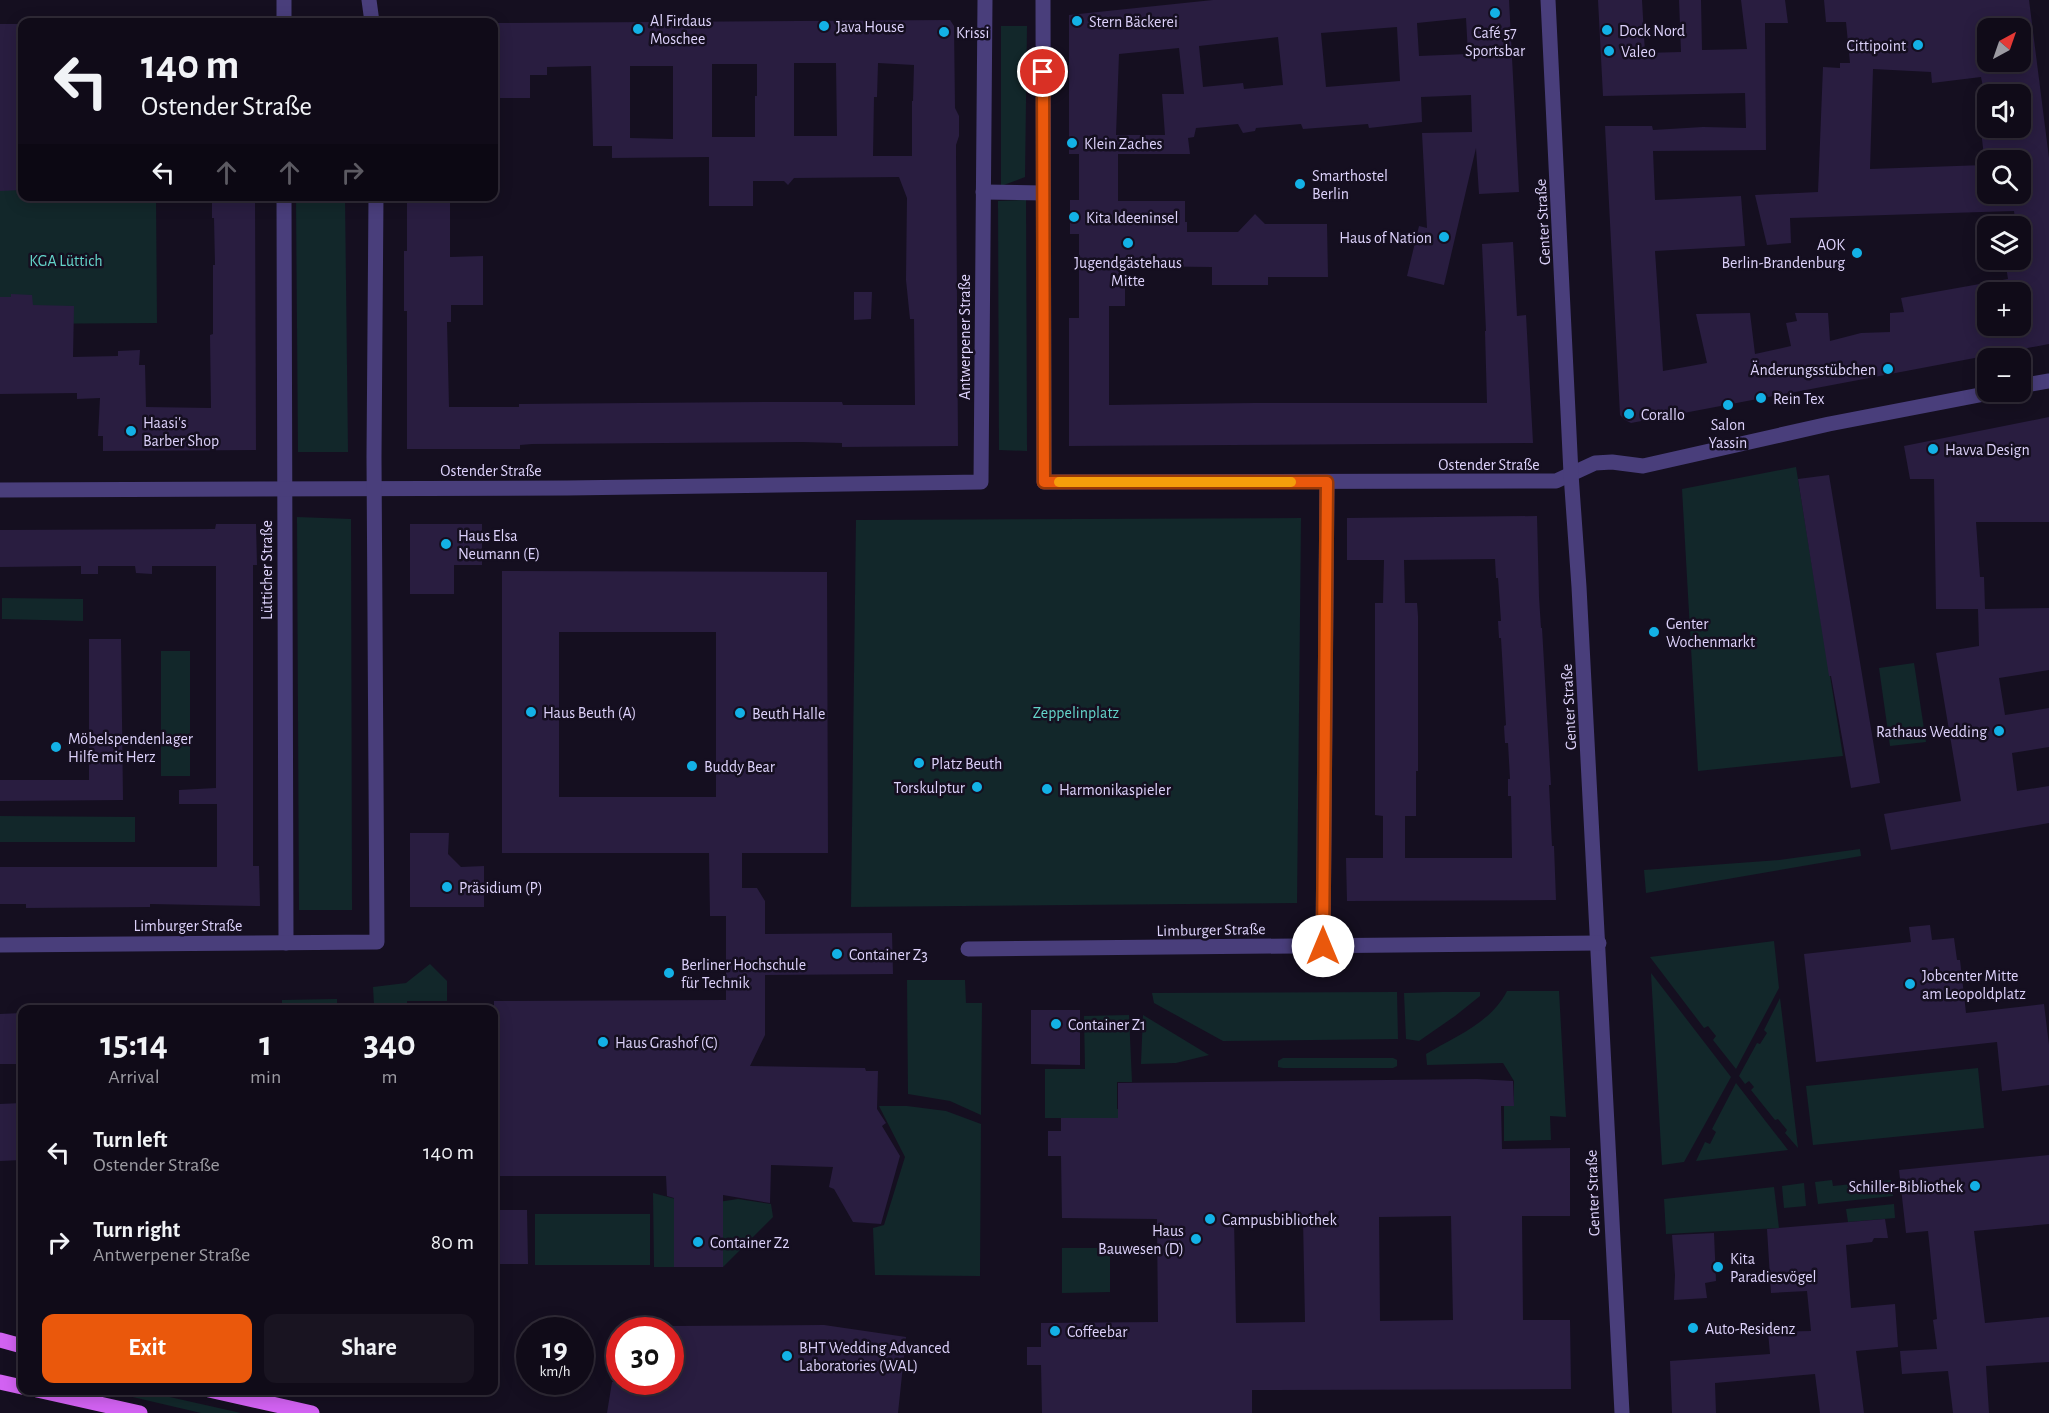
<!DOCTYPE html>
<meta charset="utf-8">
<style>
:root{--surface:#100b18;--page:#191421;--text:#f1f3f6;--muted:#9c9ba2;--line:#302b37;--accent:#ea580c}
body{margin:0;font-family:"Alegreya Sans",sans-serif;background:var(--page);color:var(--text);height:100vh;display:flex;flex-direction:column;font-size:22px;white-space:nowrap}
*{box-sizing:border-box;margin:0}
p{font-size:20px;color:var(--muted)}
.icon{flex:none;width:33px;height:33px;fill:none;stroke:currentColor;stroke-width:2;stroke-linecap:round;stroke-linejoin:round}
.map{position:relative;flex:1;overflow:hidden}
.details{position:absolute;left:18px;top:1005px;width:480px;height:390px;display:flex;flex-direction:column;background:var(--surface);border-radius:12px;box-shadow:0 3px 15px #0003,0 0 0 2px var(--line)}
.details>*{flex:none}
.top-card{position:absolute;left:18px;top:18px;width:480px;height:183px;border-radius:12px;box-shadow:0 3px 15px #0003,0 0 0 2px var(--line);background:#100b18;color:var(--text);overflow:hidden}
.needle{width:39px;rotate:40deg}
.buttons{position:absolute;left:1977px;top:18px;display:grid;gap:12px}
.buttons a{display:grid;place-items:center;width:54px;height:54px;border-radius:12px;background:var(--surface);box-shadow:0 3px 15px #0003,0 0 0 2px var(--line);font-size:30px}
.speed{position:absolute;left:516px;top:1317px;display:flex;gap:12px;font-size:30px;font-weight:700;text-align:center}
.speed>*{display:grid;place-content:center;width:78px;height:78px;border-radius:50%;background:var(--surface);box-shadow:0 3px 15px #0003,0 0 0 2px var(--line);line-height:1}
.speed small{font-size:15px;font-weight:400}
.speed .limit{border:9px solid #d22;background:#fff;color:#111}
.pin{position:absolute;display:grid;place-items:center;width:51px;height:51px;color:#fff;margin:-26px;border:3px solid #fff;border-radius:50%;box-shadow:0 2px 6px #0007}
.me{position:absolute;width:66px;margin:-33px;rotate:0deg;stroke-linejoin:round;filter:drop-shadow(0 0 4px #0008)}
.turn{display:flex;align-items:center;gap:21px;height:126px;padding:0 24px;font-size:27px}
.turn .icon{width:78px;height:78px;stroke-width:2.5}
.turn b{display:block;font-size:42px;line-height:51px}
.lanes{display:flex;align-items:center;height:57px;padding:0 24px;background:#0003;justify-content:center;gap:30px;direction:ltr}
.lanes .off{opacity:.35}
.eta{display:flex;justify-content:space-evenly;align-items:center;height:102px;text-align:center}
.eta b{font-size:36px;font-weight:600;line-height:42px}
.primary-button{display:flex;gap:12px;margin-top:auto;padding:12px 24px}
.primary-button a{flex:1;height:69px;border-radius:12px;background:var(--accent);color:#fff;font-size:24px;font-weight:600;line-height:69px;text-align:center}
.primary-button a+a{background:var(--page);color:var(--text)}
ul{padding:0;list-style:none}
li{display:flex;align-items:center;gap:18px;height:90px;padding:0 24px}
li div{flex:1}
li b{display:block;font-size:22px}
li em{font-style:normal}
.map>svg:first-child{display:block}
.green{fill:#12272a}
.building{fill:#291d40;fill-rule:evenodd}
.lines{fill:none;stroke-linecap:round;stroke-linejoin:round}
.minor{stroke:#493e7b;stroke-width:15}
.major{stroke:#d262f2;stroke-width:15}
.route-casing{stroke:#983908;stroke-width:15}
.route{stroke:#ea580c;stroke-width:10}
.slow{stroke:#f59e0b;stroke-width:10}
.poi-dot{fill:#13b1e6;stroke:#150f20;stroke-width:2}
.labels{text-anchor:middle;stroke-width:5;stroke-linejoin:round;paint-order:stroke}
.poi-label{font-size:16px;fill:#ddd2fb;stroke:#150f20;text-anchor:start}
.street-label{font-size:16px;fill:#ddd2fb;stroke:#150f20}
.park-label{font-size:16px;fill:#64d5ca;stroke:#150f20}
</style>
<div class="map">
<svg width="2049" height="1413" viewBox="0 0 2049 1413">
<rect width="100%" height="100%" fill="#150f20"/>
<g class="green">
<path d="M1001,26H1027L1025,177L1001,186Z"/>
<path d="M0,161H22V196L156,197L157,323L0,324Z"/>
<path d="M296,197H345L348,452H298Z"/>
<path d="M1026,200L1027,451L999,450L998,201Z"/>
<path d="M1796,467L1843,756L1698,771L1682,489Z"/>
<path d="M297,517L351,519L352,910H299Z"/>
<path d="M1301,518L1297,903L851,907L856,520Z"/>
<path d="M2,598L83,599V621L2,619Z"/>
<rect x="161" y="651" width="29" height="125"/>
<path d="M1914,663L1926,742L1890,746L1879,668Z"/>
<path d="M0,816L135,817V842H0Z"/>
<path d="M1860,849L1861,856L1646,893L1644,870L1779,860Z"/>
<path d="M1774,941L1779,988L1736,1069L1713,1040L1716,1036L1708,1026L1704,1028L1650,957Z"/>
<path d="M430,964L447,981V1001H407V1005H374L373,987L406,983Z"/>
<path d="M1651,973L1731,1077L1684,1162L1662,1165Z"/>
<path d="M907,980H965L966,1003H982L981,1115L950,1101L908,1094Z"/>
<path d="M1507,991H1559L1566,1117L1550,1116L1551,1140L1504,1141V1106H1514V1081L1503,1063L1427,1065L1426,1054C1454,1037 1491,1023 1507,991Z"/>
<path d="M1397,992L1398,1039L1223,1041L1154,1003L1152,993Z"/>
<path d="M1442,992H1480V996L1455,1016L1419,1041L1406,1039L1404,993Z"/>
<path d="M1780,998L1798,1148L1785,1133L1787,1130L1778,1119L1775,1120L1751,1090L1754,1087L1749,1081L1745,1084L1739,1076L1757,1043L1760,1044L1767,1033L1764,1030Z"/>
<path d="M337,999V1009H282V1000Z"/>
<path d="M1129,1015L1132,1082H1117V1109H1132L1133,1118H1045V1069H1085L1084,1016Z"/>
<path d="M1143,1015L1209,1055L1176,1063L1141,1064Z"/>
<path d="M1283,1058H1393L1397,1060V1066L1393,1068H1283L1278,1067V1061Z"/>
<path d="M1978,1068L1984,1128L1813,1145L1806,1086Z"/>
<path d="M1736,1083L1788,1150L1696,1161L1705,1142L1710,1144L1716,1132L1712,1129Z"/>
<path d="M879,1106H907L946,1111L981,1124L980,1276L875,1275L873,1228L884,1225L905,1157Z"/>
<path d="M1832,1180L1833,1186L1891,1180L1893,1196L1818,1204L1815,1182Z"/>
<path d="M1804,1183L1806,1206L1784,1208L1782,1186Z"/>
<path d="M1774,1187L1779,1228L1666,1234L1664,1199Z"/>
<path d="M653,1193L698,1205L738,1199L771,1204L773,1217L723,1267V1217L674,1216V1267H654Z"/>
<path d="M1894,1204L1895,1218L1848,1222L1846,1209Z"/>
<rect x="535" y="1214" width="115" height="51"/>
<path d="M1062,1248H1110V1292L1062,1293Z"/>
<path d="M107,1391H143L241,1413H201Z"/>
</g>
<g class="building">
<path d="M1213,0H1509L1519,192L1479,194L1476,148L1444,285L1407,276L1419,226L1427,228L1422,133L1472,132L1471,95L1421,97L1422,122L1369,128L1368,124L1303,129L1301,124L1256,128L1255,131L1243,133L1238,124L1196,128L1194,137L1188,138L1190,154H1118V201H1185V222H1187V232H1238L1255,214L1265,224H1327L1328,277H1268V285H1212V267L1125,266V306H1109V405L1255,403H1487L1485,331H1486L1482,244L1513,242L1517,316L1526,315L1533,443L1069,446V318H1079V234H1070V200H1079V154H1069V15ZM1466,18L1468,54L1419,56L1417,23ZM1397,27L1400,81L1326,87L1321,33ZM1278,37L1283,85L1244,89L1243,83L1203,87L1199,46ZM1179,48L1184,94H1162L1165,135H1116L1119,54Z"/>
<path d="M1598,0H1642L1645,53L1681,52L1679,0H1701L1702,50L1747,49L1741,0H1785L1788,23H1765L1766,150L1653,151L1655,200L1741,196L1745,246L1655,251L1663,371L1707,363L1696,314L1750,313L1755,354L1791,346L1786,323L1797,321L1795,313H1828L1830,341L1861,333L1890,332V313L1904,312L1901,298L2008,279L2005,260H2020V226H2016L2014,211L1790,218L1791,243L1767,245L1755,195L1818,192L1823,67L1840,68V63H1850L1846,22H1826L1824,0H2029L2049,158V344L1631,423L1625,420L1620,415L1605,126H1652L1653,130L1703,127L1746,128L1745,93L1603,96ZM1988,28H2020V62H1988ZM1873,69L1931,72L1932,83L1981,77L1983,87L1996,85L1997,94H2020V128H1988V121L1980,122L1985,165L1870,169ZM1988,160H2020V194H1988ZM1988,292H2020V326H1988Z"/>
<path d="M950,20L954,26L955,108L959,116V136L956,145V155L958,446L842,447V443L802,442L532,444L520,445V449H407V311H404V251H407V196H450V257L483,256V305H451V322H447L449,407H519V404L762,402H842L843,405H915L914,319H910L906,280L907,198L899,177L794,178L788,185L784,181H753V206H709V157L612,158V146H593L591,66L547,67V75H530V98H494V23ZM794,63H836L837,136H794ZM878,63L914,65L913,101H912V156H873L874,97H877ZM712,64H757V96H755V137H712ZM630,66H673V139L630,138Z"/>
<path d="M0,24H22V190L0,191Z"/>
<path d="M212,196H255L256,450L103,451V436H98L100,398L77,399V393L0,394V297H11V294L32,295L33,305L74,306L73,357L118,356V351L140,350L139,365H145L146,407L211,408L210,335L213,334V265H215L214,218H212Z"/>
<path d="M854,292H872L871,319L854,320Z"/>
<path d="M2049,417V522H1976L1980,577H1984L1985,609L2049,608V670L1999,678L2005,715L2049,708V747L2012,753L2017,791L2049,786V823L1891,850L1884,814L1961,801L1936,653L1979,646L1978,609H1936L1934,479H1910L1904,446Z"/>
<path d="M1829,475L1880,783L1851,788L1831,676H1829L1798,479Z"/>
<path d="M1537,516L1539,597L1541,628H1542L1551,785H1549L1552,846H1554L1556,900L1347,901L1346,858H1383V816L1375,815V603H1383L1384,560H1347V518ZM1495,559L1496,578H1498L1501,621H1498L1499,638H1501L1506,725L1504,726L1505,743H1508L1510,779H1508V796H1511L1512,858H1405V816H1416V771H1418V616L1417,603H1405L1404,560Z"/>
<path d="M216,524H256L257,565H253V866H259L260,906L150,904V907L26,908V904H0V867H217V804H179V790L216,788V566H152V574L136,573L135,566H98V574H81V566L0,567V530L215,529Z"/>
<path d="M410,524H482V565H454V594H410Z"/>
<path d="M502,571L827,572L828,853H742V888H757L765,901V934L892,933L893,974L765,975V1035L750,1066L865,1068L866,1071H878L877,1109L886,1123L882,1126L900,1156L881,1224L853,1222L834,1189L829,1187L833,1167L771,1165L770,1203L723,1195V1267H674V1198L667,1196L666,1176H494V1001L726,1000V916H710L709,853H502ZM559,632H716V797H559Z"/>
<path d="M89,639H121L123,800L0,801V780H89Z"/>
<path d="M410,833H449L448,854L461,867L484,866V907H410Z"/>
<path d="M1930,925L1932,940L1954,938L1957,960H1960L1966,1013L2044,1004L2049,1045V1085L2002,1091L1997,1042L1816,1062L1804,954L1911,942L1909,927Z"/>
<path d="M1031,1010H1080V1065L1031,1064Z"/>
<path d="M22,1013V1064H0V1014Z"/>
<path d="M1477,1079L1513,1081L1514,1106H1501L1502,1149L1570,1148V1216H1522L1523,1320H1570L1571,1389L1252,1390V1413H1042L1041,1365H1027V1347H1041V1323L1158,1322L1157,1219L1062,1218L1061,1156H1048V1131H1061V1118H1118V1083ZM1451,1216L1453,1320L1380,1321L1379,1217ZM1303,1218L1305,1322L1236,1323L1234,1219Z"/>
<path d="M22,1103V1160L0,1161V1104Z"/>
<path d="M2049,1155V1224L1974,1231L1985,1323L2049,1317V1362L1986,1366L1989,1413H1953L1948,1371L1902,1374L1900,1351L1937,1349L1933,1320L1937,1319L1928,1231L1906,1233L1899,1170Z"/>
<path d="M494,1210H527L528,1264H494Z"/>
<path d="M1885,1219L1888,1238H1874L1872,1242L1846,1245L1851,1308L1895,1304L1898,1347L1856,1351L1864,1413H1820L1815,1374L1715,1383L1716,1413H1672L1670,1361L1770,1354L1768,1332L1811,1331L1807,1291L1771,1293L1767,1229Z"/>
<path d="M1714,1233L1716,1281L1705,1283L1707,1298L1674,1300L1675,1275L1672,1235Z"/>
<path d="M824,1325L906,1337L898,1413H607L612,1382H670V1326Z"/>
</g>
<g class="lines">
<g class="minor">
<path d="M284,0V22"/>
<path d="M369,0L372,22"/>
<path d="M1043,0L1044,482L1556,481L1595,463L1612,462L1643,466L1829,424L1995,392"/>
<path d="M1548,0L1571,474L1579,587L1622,1413"/>
<path d="M983,192L1043,193"/>
<path d="M284,196L286,943"/>
<path d="M2020,386L2049,381"/>
<path d="M0,490L567,488L981,482L985,0"/>
<path d="M0,945L377,942L374,457L376,196"/>
<path d="M1323,946L1327,482"/>
<path d="M968,949L1599,943"/>
</g>
<g class="major">
<path d="M0,1340L22,1346"/>
<path d="M0,1382L22,1387"/>
<path d="M37,1390L140,1413"/>
<path d="M209,1390L312,1413"/>
</g>
</g>
<g class="lines">
<g class="route-casing">
<path id="route" d="M1043,72L1044,482H1327L1323,946"/>
</g>
<use href="#route" class="route"/>
<path class="slow" d="M1059,482H1291"/>
</g>
<g class="poi-dot">
<circle cx="1495" cy="13" r="6"/>
<circle cx="1077" cy="21" r="6"/>
<circle cx="824" cy="26" r="6"/>
<circle cx="638" cy="29" r="6"/>
<circle cx="1607" cy="30" r="6"/>
<circle cx="944" cy="32" r="6"/>
<circle cx="1918" cy="45" r="6"/>
<circle cx="1609" cy="51" r="6"/>
<circle cx="1072" cy="143" r="6"/>
<circle cx="1300" cy="184" r="6"/>
<circle cx="1074" cy="217" r="6"/>
<circle cx="1444" cy="237" r="6"/>
<circle cx="1128" cy="243" r="6"/>
<circle cx="1857" cy="253" r="6"/>
<circle cx="1888" cy="369" r="6"/>
<circle cx="1761" cy="398" r="6"/>
<circle cx="1728" cy="405" r="6"/>
<circle cx="1629" cy="414" r="6"/>
<circle cx="131" cy="431" r="6"/>
<circle cx="1933" cy="449" r="6"/>
<circle cx="446" cy="544" r="6"/>
<circle cx="1654" cy="632" r="6"/>
<circle cx="531" cy="712" r="6"/>
<circle cx="740" cy="713" r="6"/>
<circle cx="1999" cy="731" r="6"/>
<circle cx="56" cy="747" r="6"/>
<circle cx="919" cy="763" r="6"/>
<circle cx="692" cy="766" r="6"/>
<circle cx="977" cy="787" r="6"/>
<circle cx="1047" cy="789" r="6"/>
<circle cx="447" cy="887" r="6"/>
<circle cx="837" cy="954" r="6"/>
<circle cx="669" cy="973" r="6"/>
<circle cx="1910" cy="984" r="6"/>
<circle cx="1056" cy="1024" r="6"/>
<circle cx="603" cy="1042" r="6"/>
<circle cx="1975" cy="1186" r="6"/>
<circle cx="1210" cy="1219" r="6"/>
<circle cx="1196" cy="1239" r="6"/>
<circle cx="698" cy="1242" r="6"/>
<circle cx="1718" cy="1267" r="6"/>
<circle cx="1693" cy="1328" r="6"/>
<circle cx="1055" cy="1331" r="6"/>
<circle cx="787" cy="1356" r="6"/>
</g>
<g class="labels">
<g class="poi-label">
<text x="650" y="26">Al Firdaus<tspan x="650" dy="18">Moschee</tspan></text>
<text x="1089" y="27">Stern Bäckerei</text>
<text x="836" y="32">Java House</text>
<text x="1619" y="36">Dock Nord</text>
<text x="956" y="38">Krissi</text>
<text x="1495" y="38" text-anchor="middle">Café 57<tspan x="1495" dy="18">Sportsbar</tspan></text>
<text x="1906" y="51" text-anchor="end">Cittipoint</text>
<text x="1621" y="57">Valeo</text>
<text x="1084" y="149">Klein Zaches</text>
<text x="1312" y="181">Smarthostel<tspan x="1312" dy="18">Berlin</tspan></text>
<text x="1086" y="223">Kita Ideeninsel</text>
<text x="1432" y="243" text-anchor="end">Haus of Nation</text>
<text x="1845" y="250" text-anchor="end">AOK<tspan x="1845" dy="18">Berlin-Brandenburg</tspan></text>
<text x="1128" y="268" text-anchor="middle">Jugendgästehaus<tspan x="1128" dy="18">Mitte</tspan></text>
<text x="1876" y="375" text-anchor="end">Änderungsstübchen</text>
<text x="1773" y="404">Rein Tex</text>
<text x="1641" y="420">Corallo</text>
<text x="143" y="428">Haasi's<tspan x="143" dy="18">Barber Shop</tspan></text>
<text x="1728" y="430" text-anchor="middle">Salon<tspan x="1728" dy="18">Yassin</tspan></text>
<text x="1945" y="455">Havva Design</text>
<text x="458" y="541">Haus Elsa<tspan x="458" dy="18">Neumann (E)</tspan></text>
<text x="1666" y="629">Genter<tspan x="1666" dy="18">Wochenmarkt</tspan></text>
<text x="543" y="718">Haus Beuth (A)</text>
<text x="752" y="719">Beuth Halle</text>
<text x="1987" y="737" text-anchor="end">Rathaus Wedding</text>
<text x="68" y="744">Möbelspendenlager<tspan x="68" dy="18">Hilfe mit Herz</tspan></text>
<text x="931" y="769">Platz Beuth</text>
<text x="704" y="772">Buddy Bear</text>
<text x="965" y="793" text-anchor="end">Torskulptur</text>
<text x="1059" y="795">Harmonikaspieler</text>
<text x="459" y="893">Präsidium (P)</text>
<text x="849" y="960">Container Z3</text>
<text x="681" y="970">Berliner Hochschule<tspan x="681" dy="18">für Technik</tspan></text>
<text x="1922" y="981">Jobcenter Mitte<tspan x="1922" dy="18">am Leopoldplatz</tspan></text>
<text x="1068" y="1030">Container Z1</text>
<text x="615" y="1048">Haus Grashof (C)</text>
<text x="1963" y="1192" text-anchor="end">Schiller-Bibliothek</text>
<text x="1222" y="1225">Campusbibliothek</text>
<text x="1184" y="1236" text-anchor="end">Haus<tspan x="1184" dy="18">Bauwesen (D)</tspan></text>
<text x="710" y="1248">Container Z2</text>
<text x="1730" y="1264">Kita<tspan x="1730" dy="18">Paradiesvögel</tspan></text>
<text x="1705" y="1334">Auto-Residenz</text>
<text x="1067" y="1337">Coffeebar</text>
<text x="799" y="1353">BHT Wedding Advanced<tspan x="799" dy="18">Laboratories (WAL)</tspan></text>
</g>
<g class="street-label">
<text transform="translate(1542 222) rotate(-93)" y="6">Genter Straße</text>
<text transform="translate(964 337) rotate(-90)" y="6">Antwerpener Straße</text>
<text x="1489" y="470">Ostender Straße</text>
<text x="491" y="476">Ostender Straße</text>
<text transform="translate(266 570) rotate(-90)" y="6">Lütticher Straße</text>
<text transform="translate(1568 707) rotate(-93)" y="6">Genter Straße</text>
<text x="188" y="931">Limburger Straße</text>
<text transform="translate(1211 929) rotate(-1)" y="6">Limburger Straße</text>
<text transform="translate(1592 1193) rotate(-92)" y="6">Genter Straße</text>
</g>
<g class="park-label">
<text x="66" y="266">KGA Lüttich</text>
<text x="1076" y="718">Zeppelinplatz</text>
</g>
</g>
</svg>
<div class="buttons">
<a><svg class="needle" viewBox="-14 -14 28 28"><path d="M0-13l5 13h-10z" fill="#e53935"/><path d="M0 13l5-13h-10z" fill="#9c9ba2"/></svg></a>
<a><svg class="icon" aria-label="sound" viewBox="0 0 24 24"><path d="M4 9h4l5-4v14l-5-4H4zM17 9q2 3 0 6"/></svg></a>
<a><svg class="icon" aria-label="search" viewBox="0 0 24 24"><circle cx="10" cy="10" r="6"/><path d="M15 15l6 6"/></svg></a>
<a><svg class="icon" aria-label="layers" viewBox="0 0 24 24"><path d="M12 4l9 5-9 5-9-5zM3 14l9 5 9-5"/></svg></a>
<a>+</a>
<a>−</a>
</div>
<div class="speed"><div>19<small>km/h</small></div><div class="limit">30</div></div>
<div class="pin" style="left:1043px;top:72px;background:#d93025"><svg class="icon" aria-label="arrive" viewBox="0 0 24 24"><path d="M6 21V4h12l-3 4 3 4H6"/></svg></div>
<svg class="me" style="left:1323px;top:946px" viewBox="-20 -20 40 40"><circle r="19" fill="#fff"/><path d="M0-13L10 11 0 6-10 11z" fill="#ea580c"/></svg>
<div class="top-card">
<div class="turn"><svg class="icon" aria-label="left" viewBox="0 0 24 24"><path d="M17 20v-9H6M10 6l-5 5 5 5"/></svg><div><b>140 m</b>Ostender Straße</div></div>
<div class="lanes"><svg class="icon" aria-label="left" viewBox="0 0 24 24"><path d="M17 20v-9H6M10 6l-5 5 5 5"/></svg><svg class="icon off" aria-label="ahead" viewBox="0 0 24 24"><path d="M12 20V5M6 11l6-6 6 6"/></svg><svg class="icon off" aria-label="ahead" viewBox="0 0 24 24"><path d="M12 20V5M6 11l6-6 6 6"/></svg><svg class="icon off" aria-label="right" viewBox="0 0 24 24"><path d="M7 20v-9h11M14 6l5 5-5 5"/></svg></div>
</div>
<section class="details">
<div class="eta">
<div><b>15:14</b><p>Arrival</p></div>
<div><b>1</b><p>min</p></div>
<div><b>340</b><p>m</p></div>
</div>
<ul>
<li><svg class="icon" aria-label="left" viewBox="0 0 24 24"><path d="M17 20v-9H6M10 6l-5 5 5 5"/></svg><div><b>Turn left</b><p>Ostender Straße</p></div><em>140 m</em></li>
<li><svg class="icon" aria-label="right" viewBox="0 0 24 24"><path d="M7 20v-9h11M14 6l5 5-5 5"/></svg><div><b>Turn right</b><p>Antwerpener Straße</p></div><em>80 m</em></li>
</ul>
<div class="primary-button"><a>Exit</a><a>Share</a></div>
</section>
</div>
